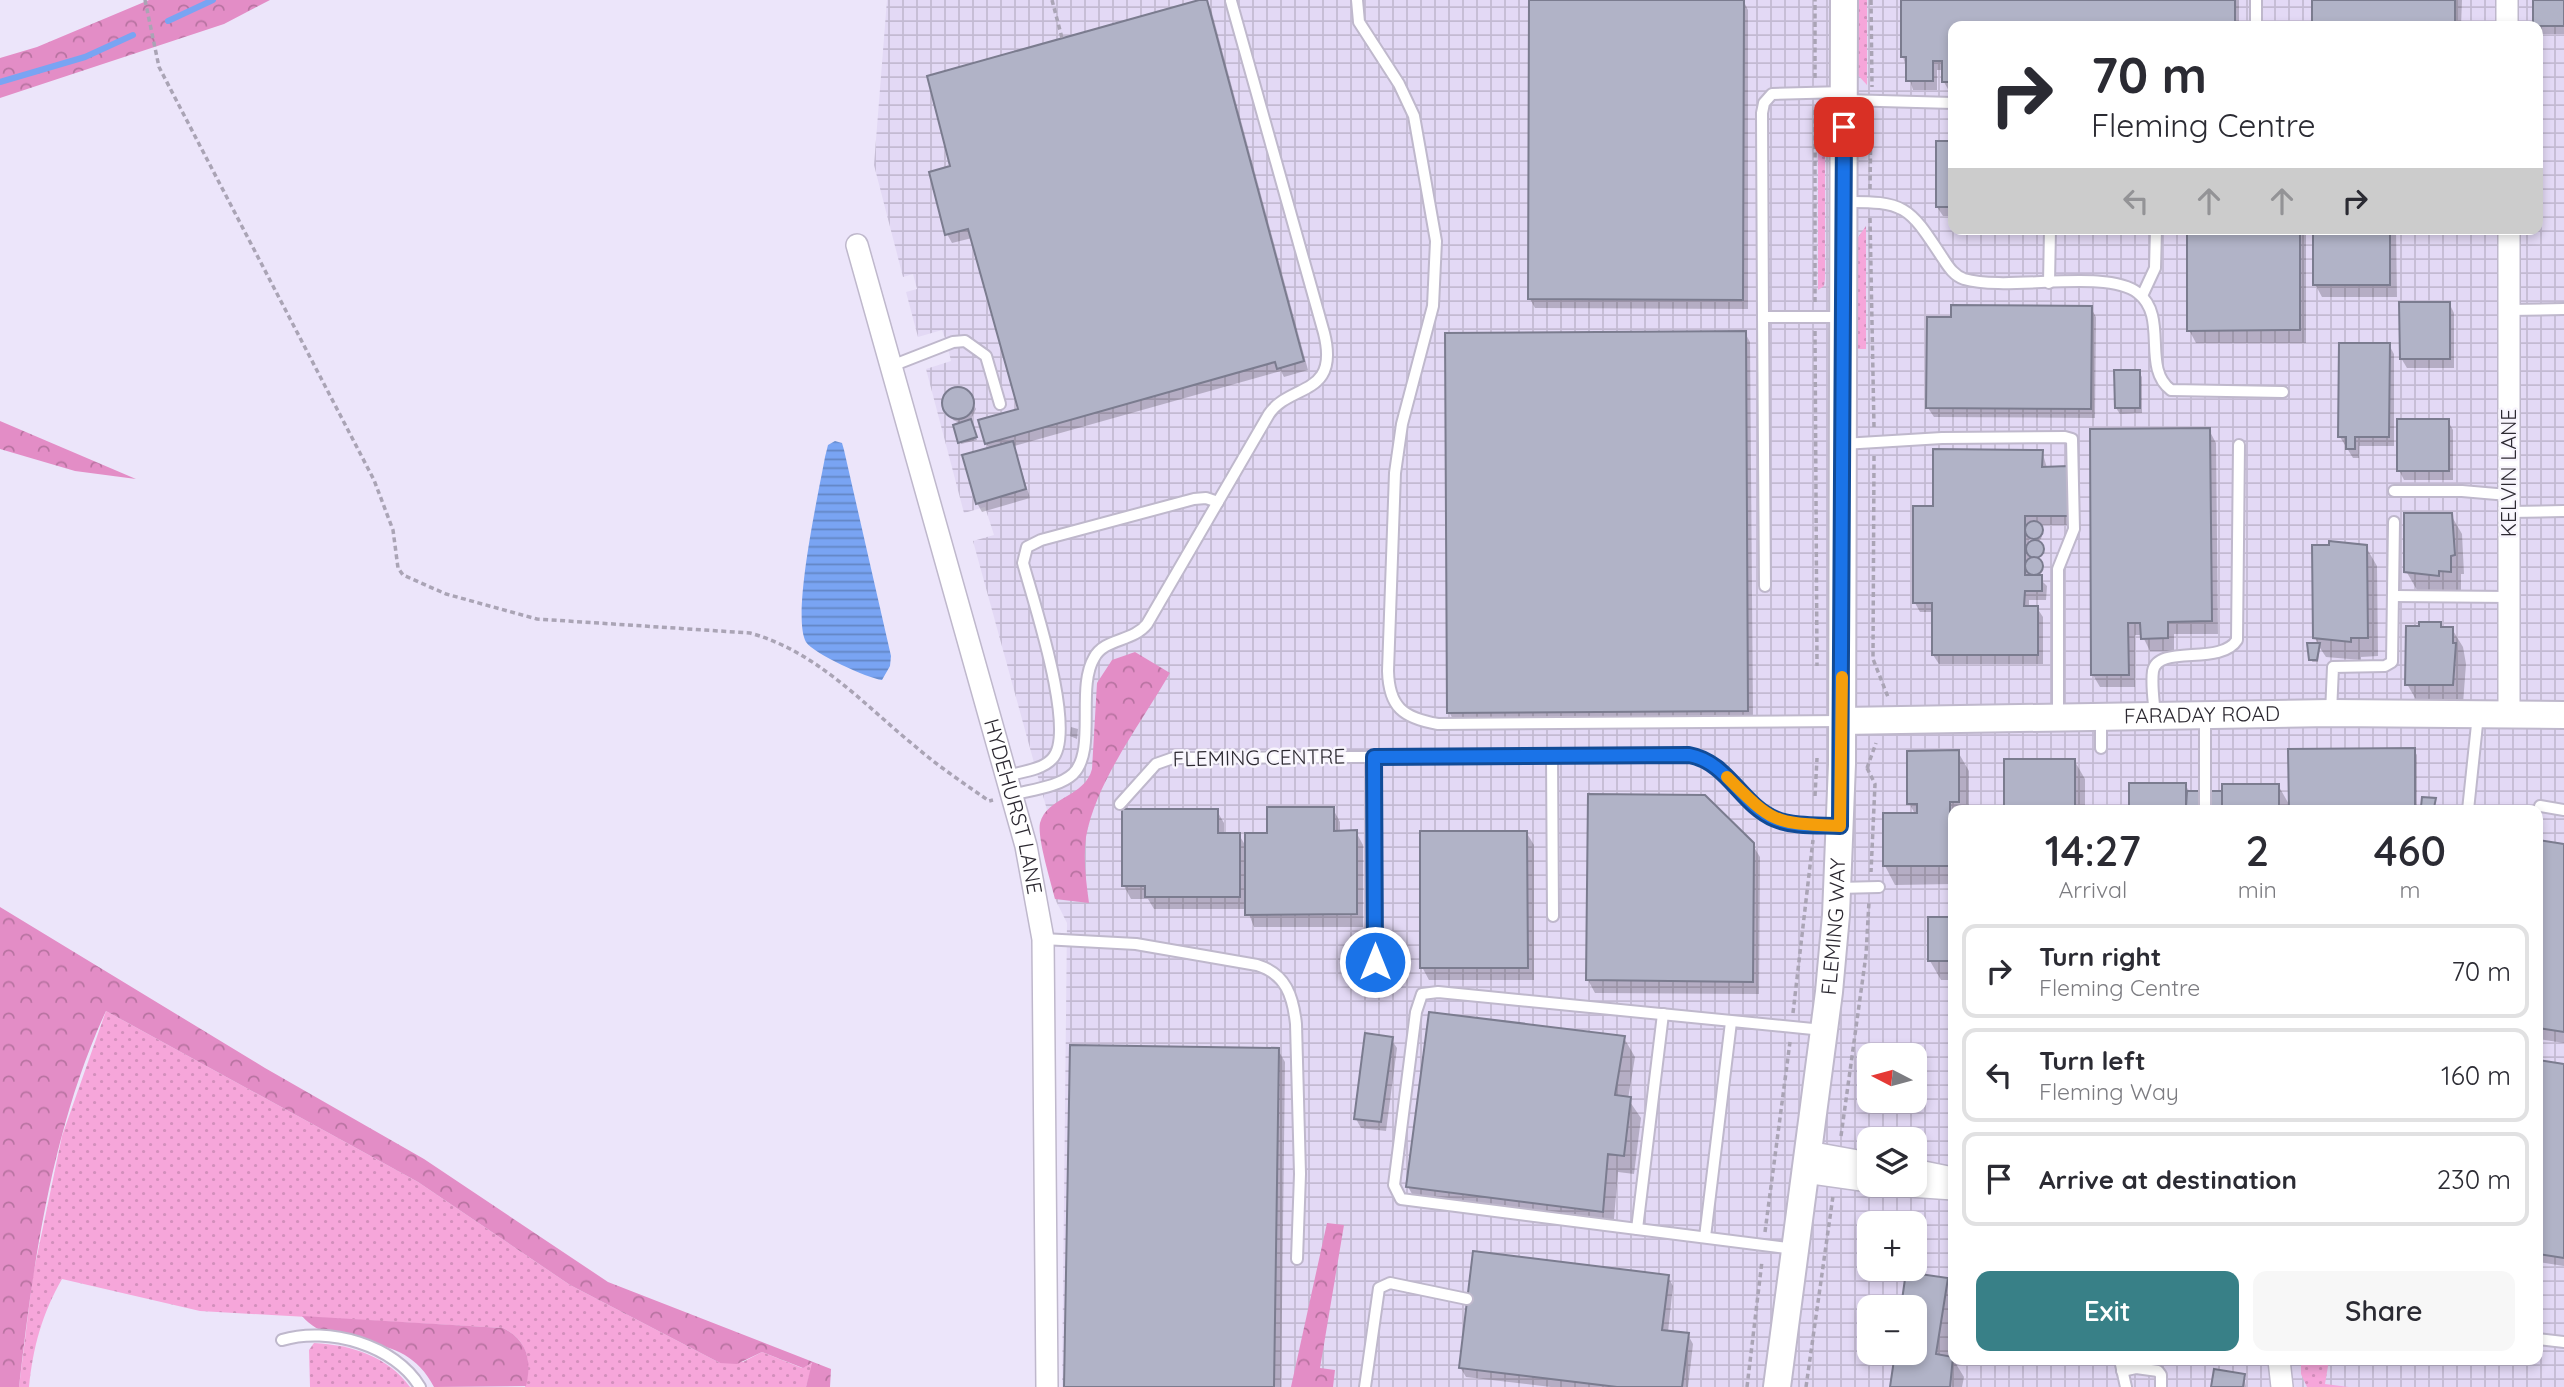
<!DOCTYPE html>
<meta charset="utf-8">
<style>
:root{--surface:#fff;--page:#f7f7f7;--text:#2b2b33;--muted:#7c7c81;--line:#e1e1e2;--accent:#388087}
body{margin:0;font-family:Quicksand,sans-serif;background:var(--page);color:var(--text);height:100vh;display:flex;flex-direction:column;font-size:26px;white-space:nowrap}
*{box-sizing:border-box;margin:0}
p{font-size:23px;color:var(--muted)}
.icon{flex:none;width:38px;height:38px;fill:none;stroke:currentColor;stroke-width:2;stroke-linecap:round;stroke-linejoin:round}
.map{position:relative;flex:1;overflow:hidden}
.details{position:absolute;left:1948px;top:805px;width:595px;height:560px;display:flex;flex-direction:column;background:var(--surface);border-radius:14px;box-shadow:0 4px 10px #0003}
.details>*{flex:none}
.hud{position:absolute;left:1948px;top:21px;width:595px;height:214px;border-radius:14px;box-shadow:0 4px 10px #0003;background:#fff;color:var(--text);overflow:hidden}
.needle{width:46px;rotate:276deg}
.tools{position:absolute;left:1857px;top:1043px;display:grid;gap:14px}
.tools a{display:grid;place-items:center;width:70px;height:70px;border-radius:14px;background:var(--surface);box-shadow:0 4px 10px #0003;font-size:35px}
.pin{position:absolute;display:grid;place-items:center;width:60px;height:60px;color:#fff;margin:-30px;border-radius:14px;box-shadow:0 4px 10px #0006}
.me{position:absolute;width:77px;margin:-38px;rotate:0deg;stroke-linejoin:round;filter:drop-shadow(0 0 5px #0008)}
.turn{display:flex;align-items:center;gap:24px;height:147px;padding:0 28px;font-size:32px}
.turn .icon{width:91px;height:91px;stroke-width:2.5}
.turn b{display:block;font-size:49px;line-height:60px}
.lanes{display:flex;align-items:center;height:66px;padding:0 28px;background:#0003;justify-content:center;gap:35px;direction:ltr}
.lanes .off{opacity:.35}
.eta{display:flex;justify-content:space-evenly;align-items:center;height:119px;text-align:center}
.eta b{font-size:42px;font-weight:600;line-height:49px}
.primary-button{display:flex;gap:14px;margin-top:auto;padding:14px 28px}
.primary-button a{flex:1;height:80px;border-radius:14px;background:var(--accent);color:#fff;font-size:28px;font-weight:600;line-height:80px;text-align:center}
.primary-button a+a{background:var(--page);color:var(--text)}
ul{padding:0;list-style:none}
li{display:flex;align-items:center;gap:21px;height:94px;margin:0 14px 10px;padding:0 14px;border:4px solid var(--line);border-radius:14px}
li div{flex:1}
li b{display:block;font-size:26px}
li em{font-style:normal}
.map>svg:first-child{display:block}
.industrial{fill:url(#industrial-grid);fill-rule:evenodd}
.grass{fill:url(#grass-dots)}
.forest{fill:url(#forest-crowns)}
.water{fill:url(#water-rules)}
.shadow{fill:#0003}
.lines{fill:none;stroke-linecap:round;stroke-linejoin:round}
.stream{stroke:#79a4f3;stroke-width:6}
.building{fill:#b1b3c7;stroke:#7b7c8f;stroke-width:2}
.service-casing{stroke:#bfb8cc;stroke-width:14}
.minor-casing{stroke:#bfb8cc;stroke-width:24}
.tertiary-casing{stroke:#bfb8cc;stroke-width:30}
.path{stroke:#aaa4b5;stroke-width:3.5;stroke-dasharray:5 3.5;stroke-linecap:butt}
.service{stroke:#fff;stroke-width:10}
.minor{stroke:#fff;stroke-width:21}
.tertiary{stroke:#fff;stroke-width:26}
.route-casing{stroke:#114b97;stroke-width:18}
.route{stroke:#1a73e8;stroke-width:12}
.slow{stroke:#f59e0b;stroke-width:12}
.labels{text-anchor:middle;stroke-width:5;stroke-linejoin:round;paint-order:stroke}
.street-label{font-size:21px;fill:#2c2931;stroke:#f8f5fd}
</style>
<div class="map">
<svg width="2564" height="1387" viewBox="0 0 2564 1387">
<defs>
<pattern id="industrial-grid" width="8" height="8" patternUnits="userSpaceOnUse" patternTransform="scale(1.75)"><rect width="8" height="8" fill="#e3d9f5"/><path d="M0 4h8M4 0v8" fill="none" stroke="#c3bad2"/></pattern>
<pattern id="grass-dots" width="8" height="8" patternUnits="userSpaceOnUse" patternTransform="scale(1.75)"><rect width="8" height="8" fill="#f6a6da"/><path d="M2 2h.1M6 6h.1" fill="none" stroke="#d38fbc" stroke-width="1.8" stroke-linecap="round"/></pattern>
<pattern id="forest-crowns" width="20" height="18" patternUnits="userSpaceOnUse" patternTransform="scale(1.75)"><rect width="20" height="18" fill="#e38dc6"/><path d="M2 6a3 3 0 1 1 6 0M12 15a3 3 0 1 1 6 0" fill="none" stroke="#b873a1"/></pattern>
<pattern id="water-rules" width="6" height="5" patternUnits="userSpaceOnUse" patternTransform="scale(1.75)"><rect width="6" height="5" fill="#79a4f3"/><path d="M0 2.5h6" fill="none" stroke="#6386c5"/></pattern>
</defs>
<rect width="100%" height="100%" fill="#ece5fa"/>
<path class="industrial" d="M887,0H2564V1387H1062L1067,923L1055,899L1040,825L1047,810L973,541L994,535L985,507L964,513L926,369L951,361L947,344L942,330L918,337L906,292L917,289L913,274L903,277L874,165ZM1953,26H2538V229H1953ZM1953,810H2538V1360H1953ZM1869,1055H1914V1101H1869ZM1869,1139H1914V1185H1869ZM1869,1223H1914V1269H1869ZM1869,1307H1914V1353H1869Z"/>
<g class="grass">
<path d="M1855,0H1867V85L1856,73Z"/>
<path d="M1818,102L1825,112V279L1824,286L1818,290Z"/>
<path d="M1866,226V349H1855L1856,240Z"/>
<path d="M106,1011L418,1182L570,1285L720,1363L743,1362L762,1352L802,1368L813,1363L806,1387H525C532,1362 528,1340 503,1328L200,1311L62,1279C42,1314 33,1347 29,1387H19L33,1275L62,1136Z"/>
<path d="M314,1343C352,1345 387,1356 410,1387H310L309,1350Z"/>
<path d="M2301,1360H2329L2325,1384L2349,1387H2307L2301,1374Z"/>
</g>
<g class="forest">
<path d="M149,0H270L224,24L0,98V58L37,47Z"/>
<path d="M0,421L136,479L75,471L0,449Z"/>
<path d="M1135,652L1170,673C1142,722 1096,781 1086,837C1083,859 1086,881 1089,903L1055,899C1051,882 1037,838 1040,823C1047,797 1085,797 1092,769L1097,683L1112,660Z"/>
<path d="M0,907L265,1068L424,1159L608,1282L831,1369L830,1387H806L812,1363L803,1368L762,1352L737,1364L720,1363L570,1285L418,1182L106,1011C53,1125 33,1262 19,1387H0Z"/>
<path d="M1327,1223L1344,1225L1320,1368L1335,1370L1333,1387H1291Z"/>
<path d="M302,1316L503,1328C528,1340 532,1362 526,1386L434,1387C402,1324 335,1355 302,1316Z"/>
</g>
<path class="water" d="M835,441L842,443L844,450L891,656L890,666L882,680C867,678 814,654 806,642C791,616 819,491 825,457L828,445Z"/>
<g class="shadow">
<path d="M1206,0L1211,9L1308,370L1284,377L1281,371L1014,446L1030,498L982,512L977,503L990,449L986,443L1020,410L972,238L952,243L947,234L953,168Z"/>
<path d="M1743,0L1748,10V309L1535,308L1530,299Z"/>
<path d="M1903,0H2239V26H1953V91H1949L1944,82V70H1937V90H1913L1903,57Z"/>
<path d="M2314,0H2462L2461,26H2314Z"/>
<path d="M2535,0H2564V34H2540L2535,25Z"/>
<path d="M1950,123H1953V138L1950,133Z"/>
<path d="M1953,143V216H1943L1937,207Z"/>
<path d="M2062,229H2150V232H2064Z"/>
<path d="M2189,229H2306V343H2196L2189,330Z"/>
<path d="M2315,229H2396L2397,297H2322L2315,284Z"/>
<path d="M2449,303L2454,313V368H2407L2401,358Z"/>
<path d="M2091,308L2096,317L2095,418L1934,417L1928,408Z"/>
<path d="M1745,333L1750,342L1753,719L1454,721L1449,712Z"/>
<path d="M2389,345L2394,354V446H2359V458H2353L2340,437Z"/>
<path d="M2139,372L2142,377V413L2120,414L2116,408Z"/>
<path d="M960,389L967,393L976,409L970,421L977,440L961,444L962,424L953,420L945,403L949,393Z"/>
<path d="M2448,421L2453,430V480H2404L2399,470Z"/>
<path d="M2209,430L2216,443L2218,634H2174V651H2150L2142,635H2135V687H2100L2093,675Z"/>
<path d="M2042,451L2047,468H2067L2072,525H2035L2043,532L2041,539L2036,541L2030,534L2029,545L2034,542L2043,550L2041,557H2034L2043,571L2038,577L2047,586L2046,600H2029V608H2037L2043,617V664H1939L1933,655V612H1920L1915,603L1935,508Z"/>
<path d="M2451,515L2462,534L2464,574H2461V590H2449V594L2417,590L2406,571Z"/>
<path d="M2350,543L2352,547H2366L2377,566L2378,656L2361,657V660L2326,657L2320,648L2318,662H2312L2319,645L2315,638L2314,547Z"/>
<path d="M2440,624L2442,628L2452,629L2463,647L2466,664L2463,704L2418,703L2407,684Z"/>
<path d="M1071,727L1078,729L1077,739L1070,736Z"/>
<path d="M2413,749L2417,755V810H2131V785H2185L2190,792L2221,793L2278,785L2290,806Z"/>
<path d="M1958,752L1969,771V810H1953V884L1895,885L1885,866L1915,814L1909,803Z"/>
<path d="M2074,760L2085,779V810H2006V761Z"/>
<path d="M1333,809L1340,822V832H1356L1363,845V927H1254L1247,909H1154L1148,899H1131L1124,886V811H1217L1224,823V835H1239L1247,848L1269,835Z"/>
<path d="M1526,832L1534,845V980H1429L1422,967Z"/>
<path d="M2538,842L2564,846V1043L2538,1039Z"/>
<path d="M1752,844L1760,857L1759,994L1595,993L1588,980Z"/>
<path d="M1953,919V980H1941L1930,961Z"/>
<path d="M1624,1038L1635,1057L1628,1099L1641,1118L1634,1174L1618,1172L1613,1230L1419,1206L1408,1187Z"/>
<path d="M1391,1039L1397,1048L1386,1131L1361,1128L1356,1119Z"/>
<path d="M1278,1050L1285,1062L1281,1387H1066Z"/>
<path d="M2538,1062L2564,1066V1266L2538,1262Z"/>
<path d="M1908,1274L1947,1280L1953,1291L1949,1358L1953,1359L1964,1377L1962,1387H1892L1896,1353H1914V1307H1903Z"/>
<path d="M1668,1277L1673,1286L1668,1332L1688,1335L1693,1344L1688,1387H1551L1466,1377L1460,1367Z"/>
<path d="M2244,1375L2246,1387H2213Z"/>
</g>
<g class="lines">
<g class="stream">
<path d="M168,21L213,0"/>
<path d="M0,82L85,57L133,35"/>
</g>
</g>
<g class="building">
<path d="M1199,0H1207L1304,361L1277,369L1275,362L985,444L978,420L1018,409L968,229L945,235L929,172L950,166L927,76Z"/>
<path d="M1529,0H1744L1743,300L1528,299Z"/>
<path d="M1901,0H2235V26H1953V82H1942V61H1933V81H1906V57H1901Z"/>
<rect x="2312" y="0" width="143" height="26"/>
<rect x="2533" y="0" width="31" height="26"/>
<rect x="1936" y="141" width="17" height="66"/>
<path d="M2187,229H2300V330L2187,331Z"/>
<rect x="2313" y="229" width="77" height="56"/>
<path d="M2399,302H2450V359H2400Z"/>
<path d="M1951,305L2092,306L2091,409L1926,408L1927,317H1951Z"/>
<path d="M1746,331L1748,711L1447,713L1445,333Z"/>
<path d="M2339,343H2390L2389,437H2355V449H2346V437H2338Z"/>
<path d="M2114,370H2140V408H2115Z"/>
<circle cx="958" cy="403" r="16"/>
<path d="M971,419L977,437L958,443L953,425Z"/>
<rect x="2397" y="419" width="52" height="52"/>
<path d="M2210,428L2212,621L2168,622V638L2141,639L2140,623H2128L2129,675H2091L2090,429Z"/>
<path d="M1013,441L1026,489L976,504L962,455Z"/>
<path d="M1933,449L2043,450L2042,467L2068,466V516H2025V575H2042V591H2025L2024,606H2038V655H1932V603H1913V506H1933Z"/>
<path d="M2404,513H2452L2455,555L2451,556V572L2439,571V576L2404,572Z"/>
<circle cx="2034" cy="530" r="9"/>
<circle cx="2035" cy="549" r="9"/>
<path d="M2329,541L2367,545L2368,638H2351V642L2313,638L2312,545H2329Z"/>
<circle cx="2034" cy="566" r="9"/>
<path d="M2419,622H2441V627H2453V643H2456L2453,685H2405L2406,626H2419Z"/>
<path d="M2307,643H2320L2317,660H2309Z"/>
<path d="M2415,748V810H2289L2288,749Z"/>
<path d="M1959,750V802H1950V812H1953V866H1883V813H1917V804H1907V751Z"/>
<rect x="2004" y="759" width="71" height="51"/>
<rect x="2129" y="783" width="57" height="27"/>
<rect x="2222" y="784" width="57" height="26"/>
<path d="M2187,791H2222V807H2186Z"/>
<path d="M1588,794L1705,795L1754,843L1753,982L1586,980Z"/>
<path d="M2422,797L2436,798L2434,808L2421,807Z"/>
<path d="M1267,807H1334V831L1357,830V914L1245,915V833H1267Z"/>
<path d="M1122,809H1218V833H1240V897H1145V886H1122Z"/>
<path d="M1420,831H1527L1528,968H1420Z"/>
<path d="M2538,840L2564,844V1032L2538,1028Z"/>
<rect x="1928" y="917" width="25" height="44"/>
<path d="M1429,1012L1625,1036L1615,1095L1631,1097L1624,1156L1608,1154L1603,1212L1406,1187Z"/>
<path d="M1365,1033L1393,1037L1381,1122L1354,1119Z"/>
<path d="M1070,1045L1279,1048L1274,1387H1064Z"/>
<path d="M2538,1060L2564,1064V1258L2538,1254Z"/>
<path d="M1473,1251L1669,1275L1662,1330L1689,1333L1682,1387H1617L1459,1368Z"/>
<path d="M1906,1272L1948,1278L1936,1354L1953,1357L1950,1387H1890L1895,1353H1914V1307H1901Z"/>
<path d="M2214,1369L2245,1374L2243,1387H2211Z"/>
</g>
<g class="lines">
<g class="service-casing">
<g id="service">
<path d="M1357,0L1359,22L1399,84L1414,116L1436,241L1433,306L1402,424L1395,473L1388,671C1389,707 1403,718 1438,724L1841,721"/>
<path d="M2256,0V26"/>
<path d="M1844,100L1953,103"/>
<path d="M1843,202C1906,201 1909,207 1942,257C1948,266 1953,275 1964,279C2008,292 2106,268 2138,293C2169,317 2141,368 2171,390L2283,392"/>
<path d="M2049,283L2050,229"/>
<path d="M2142,296L2155,268L2156,229"/>
<path d="M2509,310L2564,309"/>
<path d="M1763,317L1765,586"/>
<path d="M1843,317H1763L1762,113L1764,103L1772,94L1844,92"/>
<path d="M889,367L953,342L965,341L986,356L1000,404"/>
<path d="M1843,444L1942,438L2065,437L2072,439L2074,529L2058,569V717"/>
<path d="M2394,491H2462L2508,495"/>
<path d="M2509,512L2564,511"/>
<path d="M2394,596L2509,597"/>
<path d="M2331,713L2333,667L2385,666L2392,662L2394,522"/>
<path d="M2155,716C2154,702 2151,685 2153,671C2158,644 2221,666 2237,640L2239,445"/>
<path d="M2101,748V717"/>
<path d="M1552,755L1553,916"/>
<path d="M1374,757L1375,962"/>
<path d="M1006,776C1020,772 1042,770 1052,759C1078,733 1032,597 1023,563L1027,547L1041,540L1194,499L1206,498L1218,502"/>
<path d="M1012,795C1030,790 1059,787 1073,774C1097,751 1076,688 1094,658C1104,638 1133,642 1147,624L1269,414C1290,383 1340,397 1324,333L1231,1"/>
<path d="M1120,804L1156,764L1173,758L1689,755C1728,761 1741,805 1775,819C1794,827 1819,825 1840,826"/>
<path d="M2540,806L2564,810"/>
<path d="M2205,810V715"/>
<path d="M2468,810L2478,715"/>
<path d="M1837,888L1879,887"/>
<path d="M1043,939L1136,944L1257,965C1286,974 1293,996 1296,1024L1300,1174L1297,1259"/>
<path d="M1637,1229L1663,1014"/>
<path d="M1705,1237L1731,1022"/>
<path d="M1795,1249L1401,1199L1394,1185L1416,1012L1422,994L1438,992L1823,1030"/>
<path d="M2538,1339L2564,1342"/>
<path d="M282,1340C328,1326 395,1345 420,1387"/>
<path d="M2120,1360L2126,1387"/>
<path d="M2122,1371L2136,1368L2158,1371L2161,1375V1387"/>
<path d="M1365,1387L1379,1288L1390,1283L1467,1299"/>
</g>
</g>
<g class="minor-casing">
<g id="minor">
<path d="M2507,0V26"/>
<path d="M2509,229V716"/>
<path id="s1" d="M857,245L1026,846L1043,939L1047,1387"/>
<path d="M1808,1152L1869,1163"/>
<path d="M1914,1170L1953,1178"/>
<path d="M1805,1172L1869,1181"/>
<path d="M1894,1185L1953,1189"/>
<path d="M2279,1360L2282,1387"/>
</g>
</g>
<g class="tertiary-casing">
<g id="tertiary">
<path id="s2" d="M1842,721L2331,713L2564,715"/>
<path id="s3" d="M1777,1387L1829,992L1836,915L1842,764L1844,0"/>
</g>
</g>
<g class="path">
<path d="M145,0L159,67L374,480L393,530L398,568L403,575L446,594L537,619L750,633C818,652 863,704 916,747C939,767 965,784 989,801L993,800"/>
<path d="M1052,0L1062,38"/>
<path d="M1871,0L1872,87"/>
<path d="M1815,78V0"/>
<path d="M1870,189L1871,116"/>
<path d="M1870,218L1874,427"/>
<path d="M1815,302V107"/>
<path d="M1815,331L1817,666"/>
<path d="M1874,456L1873,659L1888,697"/>
<path d="M1867,768L1876,743"/>
<path d="M1867,768L1875,784L1871,872"/>
<path d="M1815,796L1817,758"/>
<path d="M1793,1013L1813,840"/>
<path d="M1841,1136L1866,955L1869,901"/>
<path d="M1765,1232L1790,1042"/>
<path d="M1747,1387L1762,1261"/>
<path d="M1806,1387L1833,1196"/>
</g>
<use href="#service" class="service"/>
<use href="#minor" class="minor"/>
<use href="#tertiary" class="tertiary"/>
</g>
<g class="lines">
<g class="route-casing">
<path id="route" d="M1375,962L1374,757L1689,755C1728,762 1741,805 1775,819C1794,827 1819,825 1840,826L1844,127"/>
</g>
<use href="#route" class="route"/>
<path class="slow" d="M1727,777C1774,824 1773,823 1840,826L1842,677"/>
</g>
<g class="labels">
<g class="street-label">
<text transform="translate(2509 473) rotate(-90)" y="7">KELVIN LANE</text>
<text dy="7" stroke="none"><textPath href="#s2" startOffset="360">FARADAY ROAD</textPath></text>
<text transform="translate(1259 758) rotate(-1)" y="7">FLEMING CENTRE</text>
<text dy="7" stroke="none"><textPath href="#s1" startOffset="583">HYDEHURST LANE</textPath></text>
<text dy="7" stroke="none"><textPath href="#s3" startOffset="464">FLEMING WAY</textPath></text>
</g>
</g>
</svg>
<div class="tools">
<a><svg class="needle" viewBox="-14 -14 28 28"><path d="M0-13l5 13h-10z" fill="#e53935"/><path d="M0 13l5-13h-10z" fill="#7c7c81"/></svg></a>
<a><svg class="icon" aria-label="layers" viewBox="0 0 24 24"><path d="M12 4l9 5-9 5-9-5zM3 14l9 5 9-5"/></svg></a>
<a>+</a>
<a>−</a>
</div>
<div class="pin" style="left:1844px;top:127px;background:#d93025"><svg class="icon" aria-label="arrive" viewBox="0 0 24 24"><path d="M6 21V4h12l-3 4 3 4H6"/></svg></div>
<svg class="me" style="left:1375px;top:962px" viewBox="-20 -20 40 40"><circle r="17" fill="#1a73e8" stroke="#fff" stroke-width="3"/><path d="M0-11L8 9 0 5-8 9z" fill="#fff"/></svg>
<div class="hud">
<div class="turn"><svg class="icon" aria-label="right" viewBox="0 0 24 24"><path d="M7 20v-9h11M14 6l5 5-5 5"/></svg><div><b>70 m</b>Fleming Centre</div></div>
<div class="lanes"><svg class="icon off" aria-label="left" viewBox="0 0 24 24"><path d="M17 20v-9H6M10 6l-5 5 5 5"/></svg><svg class="icon off" aria-label="ahead" viewBox="0 0 24 24"><path d="M12 20V5M6 11l6-6 6 6"/></svg><svg class="icon off" aria-label="ahead" viewBox="0 0 24 24"><path d="M12 20V5M6 11l6-6 6 6"/></svg><svg class="icon" aria-label="right" viewBox="0 0 24 24"><path d="M7 20v-9h11M14 6l5 5-5 5"/></svg></div>
</div>
<section class="details">
<div class="eta">
<div><b>14:27</b><p>Arrival</p></div>
<div><b>2</b><p>min</p></div>
<div><b>460</b><p>m</p></div>
</div>
<ul>
<li><svg class="icon" aria-label="right" viewBox="0 0 24 24"><path d="M7 20v-9h11M14 6l5 5-5 5"/></svg><div><b>Turn right</b><p>Fleming Centre</p></div><em>70 m</em></li>
<li><svg class="icon" aria-label="left" viewBox="0 0 24 24"><path d="M17 20v-9H6M10 6l-5 5 5 5"/></svg><div><b>Turn left</b><p>Fleming Way</p></div><em>160 m</em></li>
<li><svg class="icon" aria-label="arrive" viewBox="0 0 24 24"><path d="M6 21V4h12l-3 4 3 4H6"/></svg><div><b>Arrive at destination</b></div><em>230 m</em></li>
</ul>
<div class="primary-button"><a>Exit</a><a>Share</a></div>
</section>
</div>
